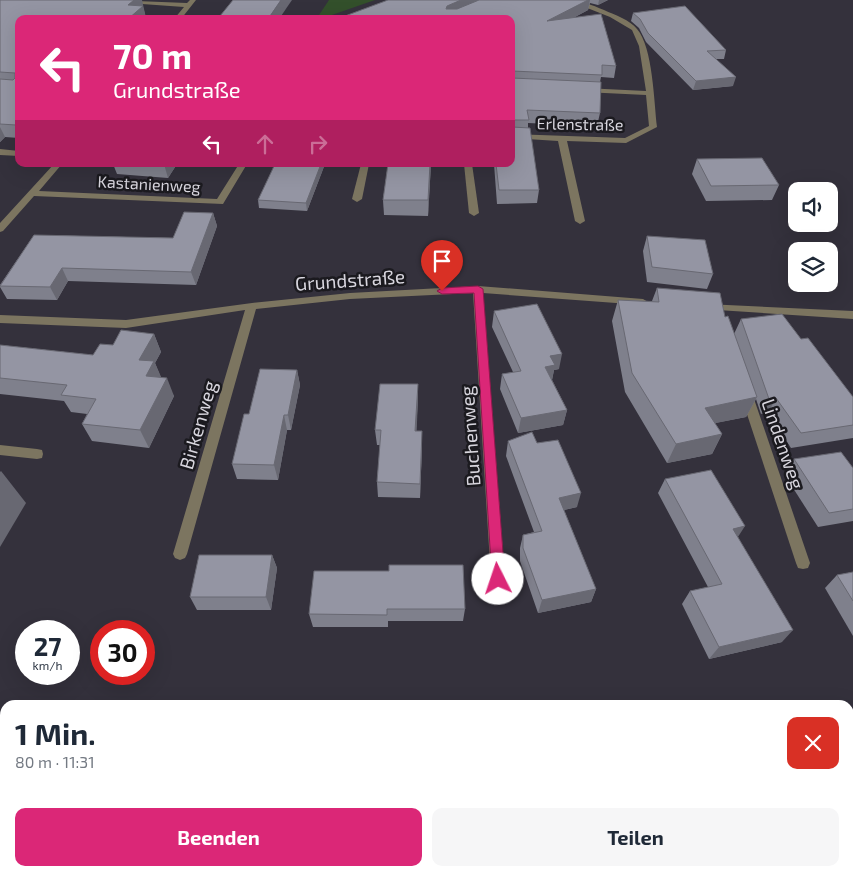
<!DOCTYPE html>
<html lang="de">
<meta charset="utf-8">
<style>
:root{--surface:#fff;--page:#f6f6f7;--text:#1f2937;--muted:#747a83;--accent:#db2777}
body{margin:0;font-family:"Exo 2",sans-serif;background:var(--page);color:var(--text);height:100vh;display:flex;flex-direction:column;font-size:19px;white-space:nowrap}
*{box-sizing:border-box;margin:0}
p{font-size:16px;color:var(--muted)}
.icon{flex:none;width:28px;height:28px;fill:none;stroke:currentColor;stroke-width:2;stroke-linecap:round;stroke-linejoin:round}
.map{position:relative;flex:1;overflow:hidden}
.sheet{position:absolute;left:0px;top:700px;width:854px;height:176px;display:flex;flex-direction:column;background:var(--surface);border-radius:15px 15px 0 0;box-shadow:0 5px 20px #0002}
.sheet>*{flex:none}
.guide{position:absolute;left:15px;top:15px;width:500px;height:152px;border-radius:10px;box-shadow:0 5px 20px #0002;background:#db2777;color:#fff;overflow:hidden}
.fabs{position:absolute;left:788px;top:182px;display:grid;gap:10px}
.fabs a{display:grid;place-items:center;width:50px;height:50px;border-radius:10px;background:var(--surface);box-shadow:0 5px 20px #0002;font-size:25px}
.speed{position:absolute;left:15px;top:620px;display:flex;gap:10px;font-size:25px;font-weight:700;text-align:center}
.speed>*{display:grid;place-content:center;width:65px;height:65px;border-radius:50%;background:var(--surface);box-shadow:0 5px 20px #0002;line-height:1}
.speed small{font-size:12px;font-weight:400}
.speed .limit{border:8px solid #d22;background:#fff;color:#111}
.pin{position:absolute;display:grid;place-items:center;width:42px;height:42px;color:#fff;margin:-51px -21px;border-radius:50% 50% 50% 0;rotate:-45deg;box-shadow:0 0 5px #0007}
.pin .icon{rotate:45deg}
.me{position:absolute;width:55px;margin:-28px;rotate:356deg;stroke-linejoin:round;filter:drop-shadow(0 0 4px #0008)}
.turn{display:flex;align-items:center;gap:18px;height:105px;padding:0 15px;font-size:22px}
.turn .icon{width:65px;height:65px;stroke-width:2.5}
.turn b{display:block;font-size:35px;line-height:42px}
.lanes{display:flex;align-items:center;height:48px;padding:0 15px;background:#0003;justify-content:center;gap:25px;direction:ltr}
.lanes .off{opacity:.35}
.round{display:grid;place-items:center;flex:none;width:52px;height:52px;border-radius:10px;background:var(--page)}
.overview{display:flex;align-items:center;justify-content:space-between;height:85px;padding:0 15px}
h1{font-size:30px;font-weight:700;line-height:38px}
.primary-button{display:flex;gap:10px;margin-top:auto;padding:10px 15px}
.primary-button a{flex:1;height:58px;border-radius:10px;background:var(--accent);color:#fff;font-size:20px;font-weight:700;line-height:58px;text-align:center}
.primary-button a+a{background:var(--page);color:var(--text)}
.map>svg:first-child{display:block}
.built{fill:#3a3547}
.green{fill:#33502b}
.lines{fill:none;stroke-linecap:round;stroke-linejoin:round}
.minor{fill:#7c7560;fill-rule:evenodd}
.rail-casing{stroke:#898690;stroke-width:7}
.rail{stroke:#1b1a1f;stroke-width:5;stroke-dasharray:15;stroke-linecap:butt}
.wall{fill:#7f808c}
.shaded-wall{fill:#686872}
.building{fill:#9495a3;stroke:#686872}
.route{fill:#db2777;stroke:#8e194d}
.labels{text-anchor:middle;stroke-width:5;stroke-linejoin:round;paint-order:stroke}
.far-street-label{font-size:16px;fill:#d8d6de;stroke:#1b1a1f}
.street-label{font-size:19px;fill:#d8d6de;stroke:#1b1a1f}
</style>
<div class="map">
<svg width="853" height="876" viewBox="0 0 853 876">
<rect width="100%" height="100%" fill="#34313c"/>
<g class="built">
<rect x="849" y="708" width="4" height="72"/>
<rect x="0" y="713" width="5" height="88"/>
</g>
<path class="green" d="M329,0H375L329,16L319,15Z"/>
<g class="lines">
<g class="minor">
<path d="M111,0L187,3L190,0H196L181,19H174L184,7L114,2Z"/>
<path d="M567,0C580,0 592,5 604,10C615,15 630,20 637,29C653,47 654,103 657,127L626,143L567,141L585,221L580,224L575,221L558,141L511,138V134L625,138L649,126L646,95L584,92L580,90L584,88L646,91L639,46L632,30L610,17Z"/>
<path d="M0,149L19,151V156L0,155Z"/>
<path d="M54,164H62L39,191L217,199L239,164H247L223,204L34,196L3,231L0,232V223Z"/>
<path d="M361,164H369L362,199L357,202L352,199Z"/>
<path d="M464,164H472L479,213L474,216L469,213Z"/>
<path d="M478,286L643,299L648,302L643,305L483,293L505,579L503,584L498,586L493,584L491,579L473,293L350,299L256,309L187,554L185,558L180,560L175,558L173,554L245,310L126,328L0,323V315L126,320L252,303L350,293Z"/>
<path d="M706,304L853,311V319L702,309L701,307L702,305Z"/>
<path d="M746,389L752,393L810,563L808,568L803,569L798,568L796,563L740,393Z"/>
<path d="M0,445L37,449L42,450L43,454L42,458L37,459L0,455Z"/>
<rect x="849" y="818" width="4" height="18"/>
<path d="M452,871H519L517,876H450Z"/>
</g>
<g class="rail-casing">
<g id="rail">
<path d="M849,725H853"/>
<path d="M0,739H5"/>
<path d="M849,760H853"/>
<path d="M0,775H5"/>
</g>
</g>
<use href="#rail" class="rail"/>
</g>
<g class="wall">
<path d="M0,0L143,6V7L146,18L145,19H19V138L5,137L0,142Z"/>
<path d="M388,0H608L598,5L590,3L588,10L575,17L616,66L614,78L601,77L600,82V113L597,126L528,123V128L539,190L537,203L497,204L494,164H511V19Z"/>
<path d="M633,13L726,50L724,59H716L733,86L693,90L646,42L639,28L631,21Z"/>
<path d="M697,159L779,185L772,200L706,201L692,174Z"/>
<path d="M113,164H177L168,178L117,174Z"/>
<path d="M325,164L307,211L259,208L258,200Z"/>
<path d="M388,164H431L428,216L384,215L383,200Z"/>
<path d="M213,213L217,226L196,285L68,281L57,300L7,299L0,287V285L34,235L173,238Z"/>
<path d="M647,236L713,274L707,289L647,282L643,251Z"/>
<path d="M657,288L725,317L734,334L741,319L801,339L853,397V438L791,448L768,413L761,414L756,399L746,417L715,423L722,434L712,454L667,463L625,392L612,321L618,300L652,301Z"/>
<path d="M494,311L559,369L554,370L552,380L567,410L563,425L518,433L500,389L502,374L513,372L492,327Z"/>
<path d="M154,334L161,352L155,363L161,378L174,396L149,448L92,441L82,424L87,414L71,412L64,401L0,394V345L93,355L113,345Z"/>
<path d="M297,370L300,385L291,430H287L278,480L237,479L232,464L249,414Z"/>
<path d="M418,384V399L416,431L422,446L420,498L378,497L377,482L380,445H377L375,430Z"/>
<path d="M508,441L537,443L577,507L564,510L596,589L591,602L538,613L520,561V548L523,535L534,532L506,456Z"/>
<path d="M794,459L853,468V521L818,527L784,474Z"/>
<path d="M665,479L738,537L782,642L709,659L682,604L690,591L708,587L658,493Z"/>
<path d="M272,555L277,568L271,610H197L190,597Z"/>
<path d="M389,571L465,609L463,621H388V627H313L309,614Z"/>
<path d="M853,572V636L825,588L837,575Z"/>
</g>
<g class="shaded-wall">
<path d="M134,0H142L146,18L145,19H128V5Z"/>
<path d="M281,0H292L279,19H268Z"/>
<path d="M461,0H488L446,17L447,6Z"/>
<path d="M588,0H590L588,10L545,33L547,21Z"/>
<path d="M599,0H608L598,5Z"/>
<path d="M736,77L733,86L693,90L696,81Z"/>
<path d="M19,122V131L16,125Z"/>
<path d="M0,127L5,137L0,142Z"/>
<path d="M164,164H177L168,178Z"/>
<path d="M321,164H325L307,211L306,203Z"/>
<path d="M430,164H431L428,216V200Z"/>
<path d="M213,213L217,226L196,285L191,272Z"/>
<path d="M62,268L68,281L57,300L50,287Z"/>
<path d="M154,334L161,352L155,363L162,379L147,378L139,360Z"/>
<path d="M562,354L559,369L554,370L552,380L545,367L550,356Z"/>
<path d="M297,370L300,385L291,430L288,415Z"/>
<path d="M167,378L174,396L149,448L140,430Z"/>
<path d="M418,384V399L416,446L415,431Z"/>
<path d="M757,397L746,417L696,427L705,408Z"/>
<path d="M776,398L768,413L761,414L769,399Z"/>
<path d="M567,410L563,425L518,433L521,418Z"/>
<path d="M284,415L287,430L278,480L274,465Z"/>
<path d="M422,431V446L420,498V484Z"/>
<path d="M722,434L712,454L667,463L676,444Z"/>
<path d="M1,471L26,503L0,547V472Z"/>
<path d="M581,493L577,507L555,512L559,498Z"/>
<path d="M745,526L736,540L733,529Z"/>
<path d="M272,555L277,568L271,610L266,597Z"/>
<path d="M596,589L591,602L538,613L542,600Z"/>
<path d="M793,630L782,642L709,659L719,647Z"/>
</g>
<g class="building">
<path d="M0,0H134L128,5L143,6L128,19H19V122L16,125L0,124V79L13,80L15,78V73L0,72Z"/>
<path d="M233,0H281L268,19H221L223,17L220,16Z"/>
<path d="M388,0H461L447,6L446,9H457L479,0H588L547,21L601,14L616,66L602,65V75L512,71L511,72V19H337Z"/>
<path d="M685,6L726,50L707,51L736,77L696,81L648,33L640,19L633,13Z"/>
<path d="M511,76L512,78L601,82L600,113L527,110L529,120H511Z"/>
<path d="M511,122L512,127L530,128L539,190H499L496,164H511Z"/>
<path d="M762,158L779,185L711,186L697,159Z"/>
<path d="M275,164H321L306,203L258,200Z"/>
<path d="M388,164H430L428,200H383Z"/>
<path d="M184,212L213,213L191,272L62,268L50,287L0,286L34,235L173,238Z"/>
<path d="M647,236L705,240L713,274L652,267Z"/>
<path d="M657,288L720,293L725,317L728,316L757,397L705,408L722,434L676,444L632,373L618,300L659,302Z"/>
<path d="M537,304L562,354L550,356L555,365L545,367L567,410L521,418L502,374L521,371L494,311Z"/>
<path d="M782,314L801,339L808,338L853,397V425L801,433L776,398L769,399L741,319Z"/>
<path d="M121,330L154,334L139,360L154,361L146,376L167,378L140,430L82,424L96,399L61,395L67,385L0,378V345L93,355L100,344L113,345Z"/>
<path d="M260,369L297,370L288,415H284L274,465L232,464L244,414H249Z"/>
<path d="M380,384H418L415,431H422L420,484L377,482L381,430H375Z"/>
<path d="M532,432L537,443L558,440L581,493L559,498L596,589L542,600L523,548V535L542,531L508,441Z"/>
<path d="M841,452L853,468V509L829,513L794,459Z"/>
<path d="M711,470L745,526L733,529L793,630L719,647L690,591L722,584L665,479Z"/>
<path d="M199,555H272L266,597H190Z"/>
<path d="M389,565H463L465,609H387V615L309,614L314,571H389Z"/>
<path d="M853,572V601L837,575Z"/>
</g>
<path class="route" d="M478,286L483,289L505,579L503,583L498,585L494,583L492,579L474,293L442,294L437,291L442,288Z"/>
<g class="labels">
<g class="far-street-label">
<text transform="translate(580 124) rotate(1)" y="6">Erlenstraße</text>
<text transform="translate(149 184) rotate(3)" y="6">Kastanienweg</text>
</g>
<g class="street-label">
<text transform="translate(350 280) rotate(-4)" y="7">Grundstraße</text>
<text transform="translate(198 425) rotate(-74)" y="7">Birkenweg</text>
<text transform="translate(470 436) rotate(-94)" y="7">Buchenweg</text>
<text transform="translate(783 444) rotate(71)" y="7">Lindenweg</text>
</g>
</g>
</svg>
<div class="fabs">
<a><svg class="icon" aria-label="sound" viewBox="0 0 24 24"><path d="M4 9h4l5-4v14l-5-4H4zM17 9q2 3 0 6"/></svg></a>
<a><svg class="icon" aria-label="layers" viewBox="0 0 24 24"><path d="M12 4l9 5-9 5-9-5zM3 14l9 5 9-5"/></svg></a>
</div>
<div class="speed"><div>27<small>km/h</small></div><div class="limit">30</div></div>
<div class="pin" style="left:442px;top:291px;background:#d93025"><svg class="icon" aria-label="arrive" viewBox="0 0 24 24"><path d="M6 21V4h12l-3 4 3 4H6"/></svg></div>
<svg class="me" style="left:498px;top:579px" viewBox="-20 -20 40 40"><circle r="19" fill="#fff"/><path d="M0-13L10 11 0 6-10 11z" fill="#db2777"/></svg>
<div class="guide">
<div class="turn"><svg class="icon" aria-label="left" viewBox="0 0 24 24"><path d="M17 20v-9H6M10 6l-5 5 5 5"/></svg><div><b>70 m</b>Grundstraße</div></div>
<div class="lanes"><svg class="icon" aria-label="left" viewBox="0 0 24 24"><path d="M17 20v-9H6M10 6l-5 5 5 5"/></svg><svg class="icon off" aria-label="ahead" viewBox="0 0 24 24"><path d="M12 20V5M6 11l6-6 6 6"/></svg><svg class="icon off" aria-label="right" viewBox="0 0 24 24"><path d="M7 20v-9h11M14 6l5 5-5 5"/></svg></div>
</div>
<section class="sheet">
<div class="overview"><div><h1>1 Min.</h1><p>80 m · 11:31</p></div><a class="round" style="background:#d93025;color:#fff"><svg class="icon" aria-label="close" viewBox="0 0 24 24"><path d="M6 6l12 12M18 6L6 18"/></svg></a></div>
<div class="primary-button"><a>Beenden</a><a>Teilen</a></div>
</section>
</div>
